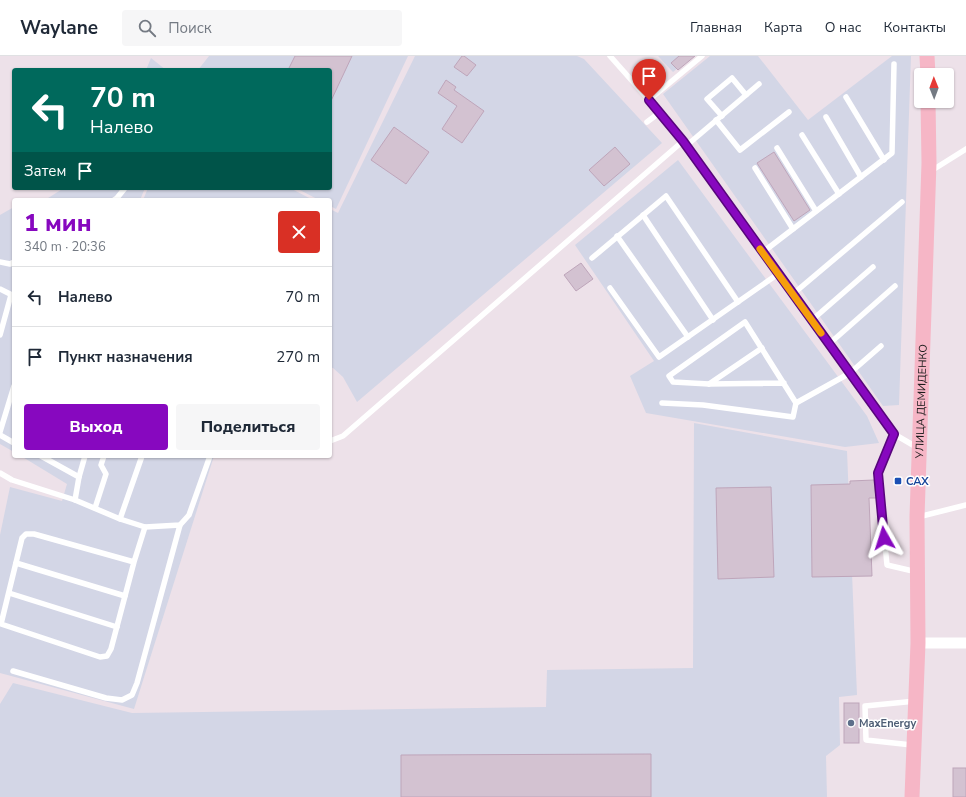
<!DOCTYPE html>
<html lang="ru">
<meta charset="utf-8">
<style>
:root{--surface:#fff;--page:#f6f6f7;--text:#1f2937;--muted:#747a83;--line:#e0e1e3;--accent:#8708bf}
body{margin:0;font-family:"Nunito Sans",sans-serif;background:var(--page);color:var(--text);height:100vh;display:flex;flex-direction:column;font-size:15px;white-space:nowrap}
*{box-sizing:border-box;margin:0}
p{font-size:13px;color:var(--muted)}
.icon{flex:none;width:22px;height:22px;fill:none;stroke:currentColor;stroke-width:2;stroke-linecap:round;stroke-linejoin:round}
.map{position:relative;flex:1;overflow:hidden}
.details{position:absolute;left:12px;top:142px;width:320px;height:260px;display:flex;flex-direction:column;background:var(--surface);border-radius:4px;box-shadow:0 1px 3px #0004}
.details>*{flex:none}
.top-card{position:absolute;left:12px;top:12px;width:320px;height:122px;border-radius:4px;box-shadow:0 1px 3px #0004;background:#00695c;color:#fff;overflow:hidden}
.needle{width:26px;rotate:359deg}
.tools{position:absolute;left:914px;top:12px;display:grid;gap:8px}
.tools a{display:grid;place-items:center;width:40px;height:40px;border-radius:4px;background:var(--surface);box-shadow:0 1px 3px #0004;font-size:20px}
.pin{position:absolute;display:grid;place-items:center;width:34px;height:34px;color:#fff;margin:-41px -17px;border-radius:50% 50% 50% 0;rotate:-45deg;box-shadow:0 0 4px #0007}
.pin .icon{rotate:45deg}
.me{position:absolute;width:44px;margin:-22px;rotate:354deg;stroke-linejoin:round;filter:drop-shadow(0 0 3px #0008)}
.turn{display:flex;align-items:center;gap:14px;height:84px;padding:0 12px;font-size:18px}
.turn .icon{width:52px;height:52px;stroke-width:2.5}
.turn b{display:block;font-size:28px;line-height:34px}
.then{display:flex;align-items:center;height:38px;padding:0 12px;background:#0003;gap:8px;font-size:15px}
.round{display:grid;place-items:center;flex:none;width:42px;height:42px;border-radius:4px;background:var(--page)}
.head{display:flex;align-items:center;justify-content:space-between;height:68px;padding:0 12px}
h1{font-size:24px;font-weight:800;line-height:30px;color:var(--accent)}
.button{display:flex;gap:8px;margin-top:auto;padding:8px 12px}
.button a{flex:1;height:46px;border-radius:4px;background:var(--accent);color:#fff;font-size:16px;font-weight:800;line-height:46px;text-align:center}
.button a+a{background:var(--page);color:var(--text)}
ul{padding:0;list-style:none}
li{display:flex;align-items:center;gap:12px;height:60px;padding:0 12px;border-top:1px solid var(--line)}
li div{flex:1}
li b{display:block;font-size:15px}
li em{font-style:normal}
header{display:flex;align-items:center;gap:24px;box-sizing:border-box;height:56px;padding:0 20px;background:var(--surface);border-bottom:1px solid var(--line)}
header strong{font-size:19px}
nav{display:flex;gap:22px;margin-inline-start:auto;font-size:14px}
.search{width:280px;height:36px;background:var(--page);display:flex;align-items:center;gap:10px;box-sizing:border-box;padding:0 14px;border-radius:4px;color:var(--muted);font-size:15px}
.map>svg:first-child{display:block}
.industrial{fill:#d3d6e6}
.building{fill:#d3c2d1;stroke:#bea5ba}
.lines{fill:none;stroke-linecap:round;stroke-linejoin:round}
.lane{stroke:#fff;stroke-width:5.5}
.street{stroke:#fff;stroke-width:11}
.secondary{stroke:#f6b6c6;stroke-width:15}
.route-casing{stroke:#58057c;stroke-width:10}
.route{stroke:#8708bf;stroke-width:7}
.slow{stroke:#f59e0b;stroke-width:7}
.transit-dot{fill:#1a4fb4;stroke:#fff;stroke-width:1.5}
.service-dot{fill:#5c6f8a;stroke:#fff;stroke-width:1.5}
.labels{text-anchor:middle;stroke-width:3;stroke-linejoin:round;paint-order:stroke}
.street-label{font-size:11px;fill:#1c1c1c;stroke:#fff}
.transit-label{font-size:11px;font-weight:bold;fill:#164399;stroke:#fff;text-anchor:start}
.service-label{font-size:11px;font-weight:bold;fill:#4e5e75;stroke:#fff;text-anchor:start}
</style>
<header>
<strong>Waylane</strong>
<div class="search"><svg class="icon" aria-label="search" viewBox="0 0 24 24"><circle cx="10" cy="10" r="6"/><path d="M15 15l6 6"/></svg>Поиск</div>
<nav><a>Главная</a><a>Карта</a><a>О нас</a><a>Контакты</a></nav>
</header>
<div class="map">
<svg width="966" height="741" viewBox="0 0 966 741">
<rect width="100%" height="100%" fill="#ede1e9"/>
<g class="industrial">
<path d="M209,0H408L336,153L330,150V144H319L296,132H330V14H198Z"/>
<path d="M415,0H577L584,3L662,87L357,346L343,321L333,312L330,311V153L338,157Z"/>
<path d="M658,0H692L673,16Z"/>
<path d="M710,0H758L808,64L892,0H911L899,349L883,350L663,38Z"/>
<path d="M151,2L166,14H146Z"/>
<path d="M678,104L867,360L879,387L845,391L646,357L630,320L654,305L575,189Z"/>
<path d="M64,132H145L140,144H45Z"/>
<path d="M148,132H290L313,144H143Z"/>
<path d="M14,151V396L0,388V159Z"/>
<path d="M694,367L847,395L857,639L839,641L840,689L826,700L827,741H0V648L13,627L132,657L546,651L547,614L693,612Z"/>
<path d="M21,400H214L134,653L0,617V479L10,431L62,445L67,428Z"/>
</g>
<g class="building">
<path d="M295,0H352L330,47V14H288Z"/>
<path d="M462,0H464L476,9L467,20L454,11Z"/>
<path d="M679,0H695L678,14L671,7Z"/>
<path d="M446,24L456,31L454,34L484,55L462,87L442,73L457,50L438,37Z"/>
<path d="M394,71L429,96L406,128L371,104Z"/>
<path d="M615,91L630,108L604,130L589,114Z"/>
<path d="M774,96L810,154L794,165L757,107Z"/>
<path d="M581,207L593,223L576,235L564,219Z"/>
<path d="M874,424L876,442H869L872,520L812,521L811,429L850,428V425Z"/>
<path d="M771,431L774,521L718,523L716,432Z"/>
<rect x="844" y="647" width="15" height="40"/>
<path d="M651,698V741H401V699Z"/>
<rect x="953" y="712" width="13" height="29"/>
</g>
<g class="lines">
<g class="lane">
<path d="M610,0L649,44L683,85"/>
<path d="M846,41L884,104"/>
<path d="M649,44L702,0"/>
<path d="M722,60L707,43L732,22L746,39"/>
<path d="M826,61L861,121"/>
<path d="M716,64L740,94L789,56"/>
<path d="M647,66L659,57"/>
<path d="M802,79L839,138"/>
<path d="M686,90L759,28"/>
<path d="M777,92L816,155"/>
<path d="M755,112L793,173"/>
<path d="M931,115L966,93"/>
<path d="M114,144L117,142L125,132"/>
<path d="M643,159L713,264"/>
<path d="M617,180L688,281"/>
<path d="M763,196L892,97L894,8"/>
<path d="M592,202L666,140L738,246"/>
<path d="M0,206L10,208L14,206"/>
<path d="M610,232L659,301L778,218"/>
<path d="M0,233L14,240"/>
<path d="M793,238L902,146"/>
<path d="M812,264L873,211"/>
<path d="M0,279L11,239"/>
<path d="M829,288L895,230"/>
<path d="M784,327L709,328L673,326L669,320L745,266L796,347L850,317L881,290"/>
<path d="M709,328L762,292"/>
<path d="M662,347L703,349L793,361L796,347"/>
<path d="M0,376L14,330"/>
<path d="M894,378L878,417L887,509L917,516"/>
<path d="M0,379L14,387"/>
<path d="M330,385L343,380L683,85L894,378L918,392"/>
<path d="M41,400L79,421"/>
<path d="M85,400L79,421L75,444L120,463L145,471L180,469L189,459L210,400"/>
<path d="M0,417L12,424L75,444"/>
<path d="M95,452L106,418L101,409L104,400"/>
<path d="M918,461L966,449"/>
<path d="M120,463L142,400"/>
<path d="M134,506L34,478H26L22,482L1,568L100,601L107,600L111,593L134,506L145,471"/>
<path d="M16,507L125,540"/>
<path d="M9,537L117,571"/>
<path d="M13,615L106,642L122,644L132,639L137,627L180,469"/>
<path d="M912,689L866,684L865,650L916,645"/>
</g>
<path class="street" d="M918,587H966"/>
<g class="secondary">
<path d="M927,0L928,19"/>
<path id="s1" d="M912,741L918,587L917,461L929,107L928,45"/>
</g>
</g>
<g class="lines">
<g class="route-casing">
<path id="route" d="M649,44L683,85L894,378L878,417L884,482"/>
</g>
<use href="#route" class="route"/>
<path class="slow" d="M760,193L821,277"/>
</g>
<rect class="transit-dot" x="894" y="421" width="8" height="8" rx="2"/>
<circle class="service-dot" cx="851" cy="667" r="4"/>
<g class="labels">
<g class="street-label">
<text dy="4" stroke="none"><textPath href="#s1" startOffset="396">УЛИЦА ДЕМИДЕНКО</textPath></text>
</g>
<g class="transit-label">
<text x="906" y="429">САХ</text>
</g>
<g class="service-label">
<text x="859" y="671">MaxEnergy</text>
</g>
</g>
</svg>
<div class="tools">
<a><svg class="needle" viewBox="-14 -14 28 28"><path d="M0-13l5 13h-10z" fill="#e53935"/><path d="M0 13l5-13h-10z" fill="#747a83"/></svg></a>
</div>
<div class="pin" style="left:649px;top:44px;background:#d93025"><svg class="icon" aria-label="arrive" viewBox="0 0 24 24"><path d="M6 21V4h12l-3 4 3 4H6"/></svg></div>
<svg class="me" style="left:884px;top:482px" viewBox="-20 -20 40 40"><path d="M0-17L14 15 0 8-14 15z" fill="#8708bf" stroke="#fff" stroke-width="4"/></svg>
<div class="top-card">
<div class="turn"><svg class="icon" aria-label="left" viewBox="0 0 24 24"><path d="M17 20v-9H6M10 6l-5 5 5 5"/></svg><div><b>70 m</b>Налево</div></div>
<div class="then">Затем<svg class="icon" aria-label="arrive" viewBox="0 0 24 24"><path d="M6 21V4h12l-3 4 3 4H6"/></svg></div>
</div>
<section class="details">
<div class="head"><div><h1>1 мин</h1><p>340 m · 20:36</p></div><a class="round" style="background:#d93025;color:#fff"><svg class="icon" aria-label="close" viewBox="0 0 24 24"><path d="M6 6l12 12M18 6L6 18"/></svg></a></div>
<ul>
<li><svg class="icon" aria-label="left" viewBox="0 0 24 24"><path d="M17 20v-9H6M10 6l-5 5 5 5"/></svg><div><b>Налево</b></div><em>70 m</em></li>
<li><svg class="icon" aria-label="arrive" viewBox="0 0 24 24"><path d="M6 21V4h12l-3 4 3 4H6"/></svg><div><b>Пункт назначения</b></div><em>270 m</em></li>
</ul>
<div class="button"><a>Выход</a><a>Поделиться</a></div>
</section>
</div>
